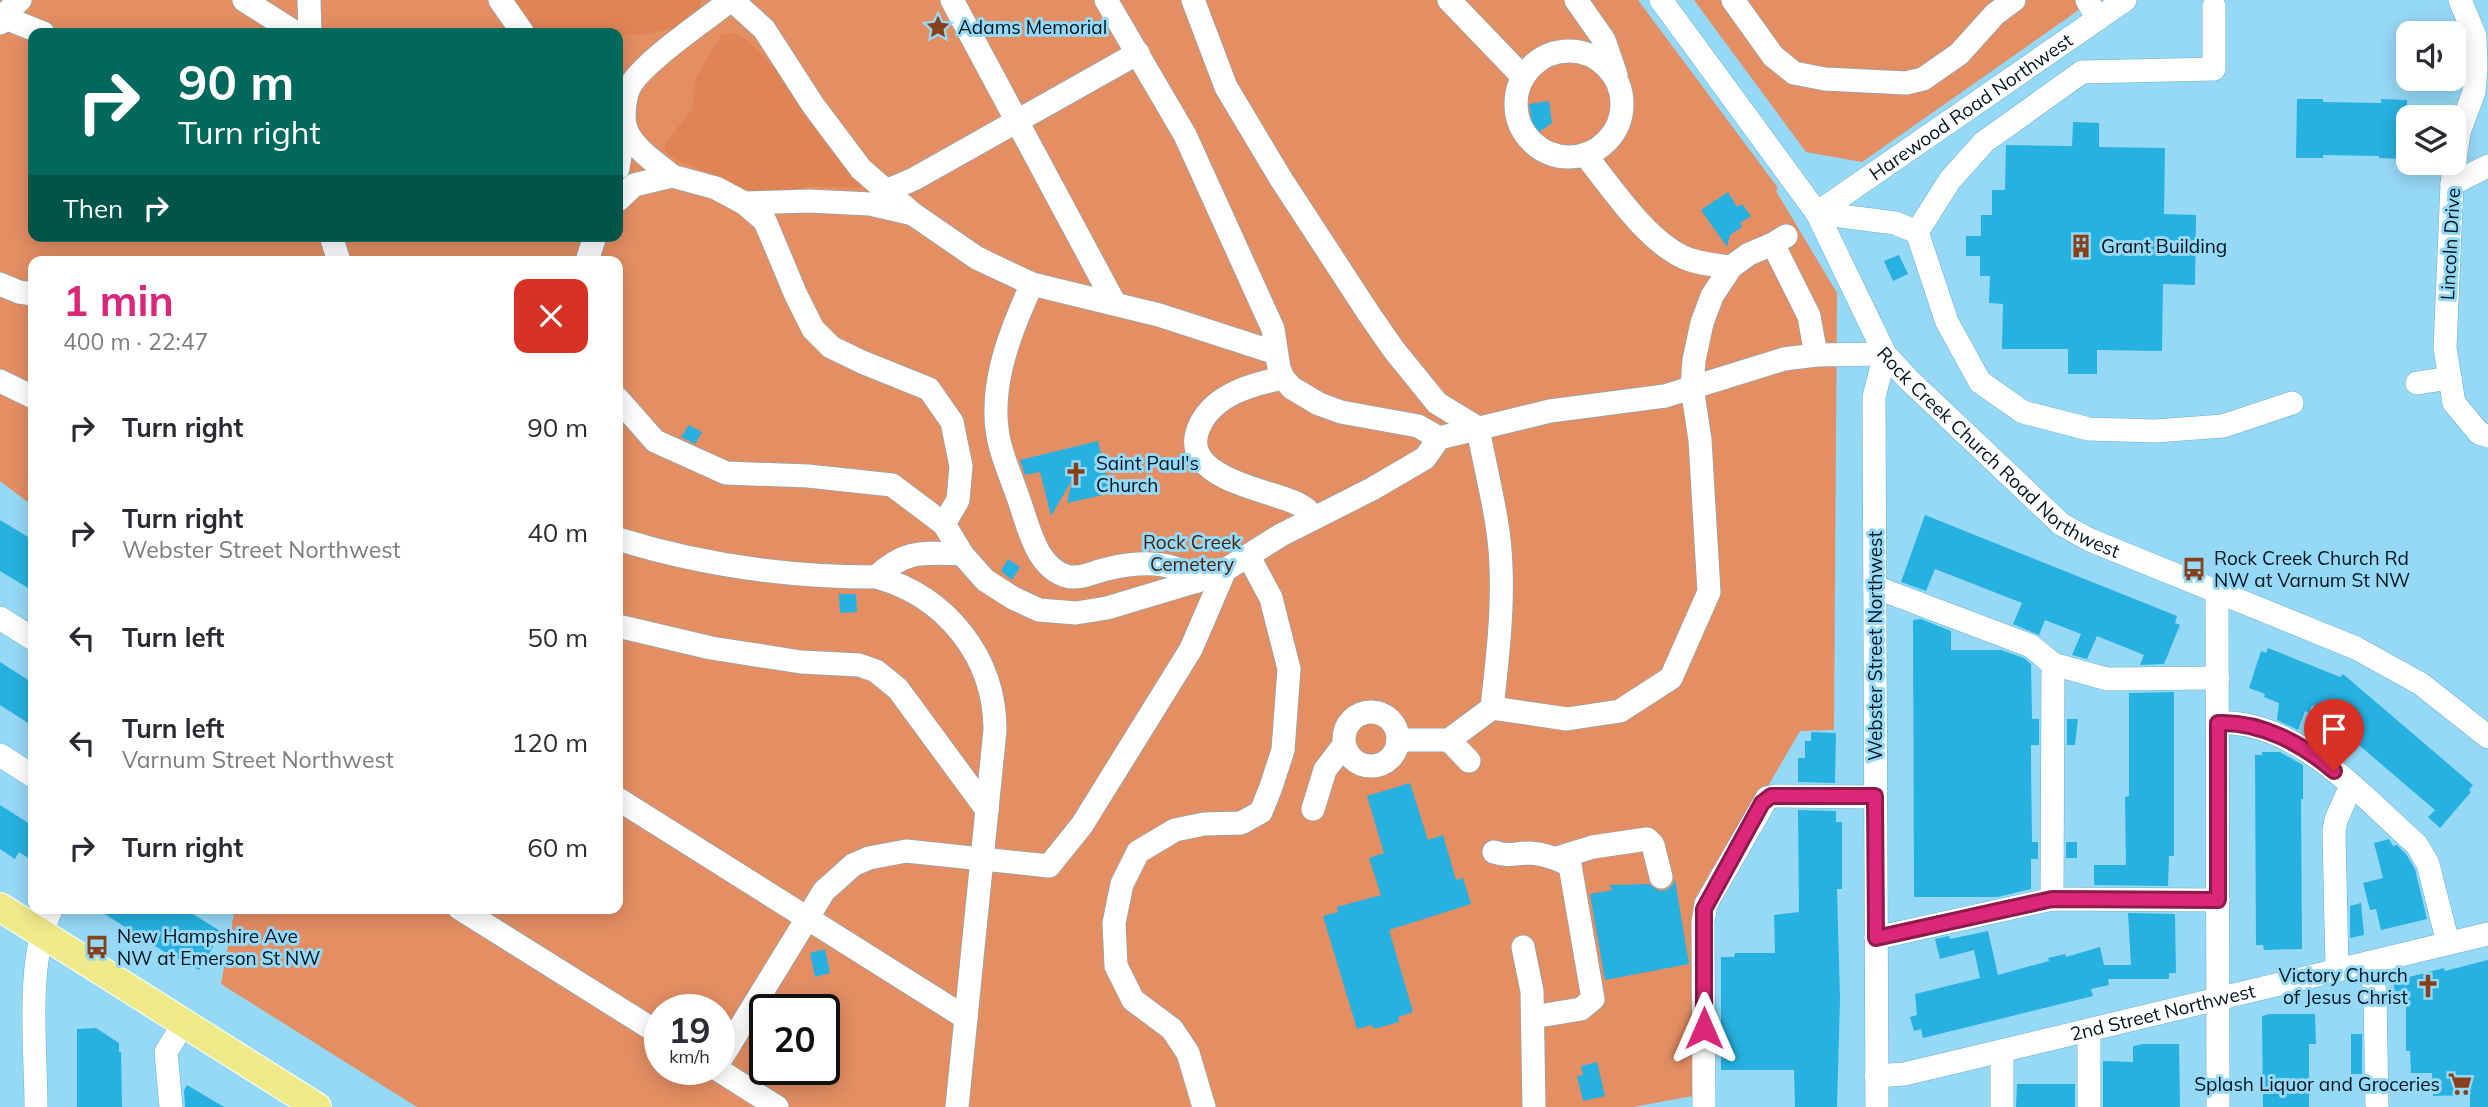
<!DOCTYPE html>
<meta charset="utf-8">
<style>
:root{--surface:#fff;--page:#f2f2f3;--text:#2b2b33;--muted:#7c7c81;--accent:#db2777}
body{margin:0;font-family:Mulish,sans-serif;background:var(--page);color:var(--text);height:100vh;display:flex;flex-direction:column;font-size:26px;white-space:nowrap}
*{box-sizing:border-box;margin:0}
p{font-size:23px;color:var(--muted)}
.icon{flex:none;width:38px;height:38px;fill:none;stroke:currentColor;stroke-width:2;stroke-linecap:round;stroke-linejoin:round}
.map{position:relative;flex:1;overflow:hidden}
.details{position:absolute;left:28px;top:256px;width:595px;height:658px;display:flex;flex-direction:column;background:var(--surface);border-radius:14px;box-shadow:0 4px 18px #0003}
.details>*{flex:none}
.banner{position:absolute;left:28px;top:28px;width:595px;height:214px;border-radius:14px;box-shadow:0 4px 18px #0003;background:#00695c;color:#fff;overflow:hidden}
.tools{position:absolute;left:2396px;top:21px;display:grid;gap:14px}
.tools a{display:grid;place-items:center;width:70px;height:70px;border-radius:14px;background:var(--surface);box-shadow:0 4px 18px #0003;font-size:35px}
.speed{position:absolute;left:644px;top:994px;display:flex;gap:14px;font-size:35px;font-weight:700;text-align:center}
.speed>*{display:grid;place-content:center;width:91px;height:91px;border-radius:50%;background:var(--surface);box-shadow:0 4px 18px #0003;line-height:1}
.speed small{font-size:18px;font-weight:400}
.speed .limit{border:4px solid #111;border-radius:10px;background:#fff;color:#111}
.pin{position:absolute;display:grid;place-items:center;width:60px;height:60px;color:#fff;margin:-72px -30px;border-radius:50% 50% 50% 0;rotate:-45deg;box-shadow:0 0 7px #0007}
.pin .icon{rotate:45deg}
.me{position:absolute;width:77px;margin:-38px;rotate:0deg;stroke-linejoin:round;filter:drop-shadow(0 0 5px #0008)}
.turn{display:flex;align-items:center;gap:24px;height:147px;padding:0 35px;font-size:32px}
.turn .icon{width:91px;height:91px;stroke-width:2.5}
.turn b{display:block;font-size:49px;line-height:60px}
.then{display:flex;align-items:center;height:66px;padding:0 35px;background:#0003;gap:14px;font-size:26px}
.round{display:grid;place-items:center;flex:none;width:74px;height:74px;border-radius:14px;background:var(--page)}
.headline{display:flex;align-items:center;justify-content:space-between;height:119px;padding:0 35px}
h1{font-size:42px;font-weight:700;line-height:52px;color:var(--accent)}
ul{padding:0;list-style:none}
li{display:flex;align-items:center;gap:21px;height:105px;padding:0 35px}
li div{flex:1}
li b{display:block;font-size:26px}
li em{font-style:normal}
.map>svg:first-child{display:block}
.green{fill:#e48e63;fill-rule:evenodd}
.forest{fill:#e08455}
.building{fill:#26b1e0}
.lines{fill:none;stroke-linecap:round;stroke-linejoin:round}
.minor-casing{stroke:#6badc9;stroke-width:24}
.major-casing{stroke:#fff;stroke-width:30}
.minor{stroke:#fff;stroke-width:23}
.major{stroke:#efeb8b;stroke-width:28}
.route-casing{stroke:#8e194d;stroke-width:18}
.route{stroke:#db2777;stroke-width:12}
.labels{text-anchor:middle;stroke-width:6;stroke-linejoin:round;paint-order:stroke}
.poi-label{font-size:19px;fill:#00141e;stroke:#96d9f7;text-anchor:start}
.street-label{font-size:19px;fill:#00141e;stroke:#96d9f7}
.park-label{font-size:19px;fill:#47220f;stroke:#96d9f7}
</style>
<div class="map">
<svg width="2488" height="1107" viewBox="0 0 2488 1107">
<rect width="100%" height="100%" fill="#96d9f7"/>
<g class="green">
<path d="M0,0H1638L1778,188L1776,191L1837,293L1834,730L1800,731L1700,903L1698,1095L1633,1107H417L221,984L235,908H618V261H33V506L0,481ZM33,33H618V236H33ZM660,1010H719V1069H660ZM765,1010H824V1069H765Z"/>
<path d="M1694,0H2093L1862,162L1806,152Z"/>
</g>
<g class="forest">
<path d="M510,0H701L699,11L679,27L642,35H618V33H537Z"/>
<path d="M722,33C728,33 733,33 738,35C771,52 804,113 826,144C835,158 851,171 863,183L858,188L808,187L761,198L745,195L711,174L676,160L665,151V144L692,109L695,79Z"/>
</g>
<g class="building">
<path d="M2297,99H2323V102L2381,103V99L2407,100L2408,143H2406V159L2379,158V156L2323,155V158H2296Z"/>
<path d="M1549,101L1552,123L1539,132L1532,122L1529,104Z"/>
<path d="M2073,122L2099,123V147L2165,148L2164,214L2196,215L2195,285L2163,284L2162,351L2097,350V374H2068V349H2002L2003,304L1989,303L1990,276H1980V256H1966V236H1981V215H1992V190H2005L2006,145L2072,146Z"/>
<path d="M1728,192L1737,207L1742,204L1751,216L1740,223L1742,227L1730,235L1727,247L1701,210Z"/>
<path d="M1899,255L1908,274L1893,281L1884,261Z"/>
<path d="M689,425L702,432L695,444L681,437Z"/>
<path d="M1098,441L1111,493L1067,503L1072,480L1051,516L1040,472L1025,475L1020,460Z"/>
<path d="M1925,515L2177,616L2175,623L2180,625L2164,664L2140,665L2144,655L2097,636L2087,659L2072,655L2081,634L2045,620L2039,635L2013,624L2022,603L1935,569L1926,591L1901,582Z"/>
<path d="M0,520L33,540V591L0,571Z"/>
<path d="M1008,559L1020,567L1012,580L1001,571Z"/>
<path d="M839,594H856L857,612L840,613Z"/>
<path d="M1921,619L1951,631V650H2001L2024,658L2031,664L2032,719H2039V745H2031V760L2032,842H2038V859H2031V889L1998,897H1914L1913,620Z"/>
<path d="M2268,648L2340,677L2343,674L2473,785L2469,790L2471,792L2440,828L2428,817L2435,810L2312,705L2309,713L2305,711L2298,730L2277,720L2279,703L2264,697L2265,694L2249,688L2261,651L2266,653Z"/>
<path d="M0,662L33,683V726L0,705Z"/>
<path d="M2174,692V856H2169L2168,886L2094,885V865H2126L2125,797L2129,796V693Z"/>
<path d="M2067,719H2078L2075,745H2067Z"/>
<path d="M1811,732L1836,733L1835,783L1798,782V758H1805V741H1811Z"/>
<path d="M2262,752H2280L2303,765V799H2301L2302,949L2264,950L2263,945H2256L2255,755H2262Z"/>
<path d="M1410,783L1428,840L1443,835L1456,880L1463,878L1471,904L1389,930L1413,1012L1398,1017L1399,1022L1374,1029L1372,1025L1357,1029L1323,916L1338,912L1337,907L1381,895L1369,858L1384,853L1367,796Z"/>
<path d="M0,805L33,826V861L19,852L15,859L0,849Z"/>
<path d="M1798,810L1836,811V822H1842V889H1837L1840,999L1837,1107H1795L1794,1070H1721V957H1734L1735,953H1775L1774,915L1799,912Z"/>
<path d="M2389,839L2393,846L2397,845L2406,854L2415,869L2427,919L2381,930L2376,909L2370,910L2363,883L2383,878L2374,843Z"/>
<rect x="2066" y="842" width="11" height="16"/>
<path d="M1675,880L1689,964L1605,980L1590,894L1613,890L1609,885L1649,884L1657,890L1664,891L1671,887Z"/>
<path d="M2361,903L2364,935L2350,938V906Z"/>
<path d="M95,908H183L222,932L199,970L163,951Z"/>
<path d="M2128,913L2175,914L2176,973H2169V979H2108L2109,985L2091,989L2093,996L1923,1038L1921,1029L1914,1031L1910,1017L1917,1015L1915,994L1980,978L1974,950L1940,959L1935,939L1949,936L1950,939L1988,931L1998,975L2049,961L2048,958L2065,954L2066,957L2100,947L2104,965H2131Z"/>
<path d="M825,949L830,973L815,977L810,953Z"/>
<path d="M2488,960V1107H2470V1095L2433,1096L2432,1073H2411L2410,1051H2406V1003L2398,1004L2393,983L2405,980V978L2444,968L2445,971Z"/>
<path d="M2269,1014H2315L2316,1044H2309V1107H2263L2262,1016Z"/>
<path d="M96,1028L119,1043V1052H121L122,1107H77V1029Z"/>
<rect x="2351" y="1034" width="11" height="40"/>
<path d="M2143,1044H2179L2180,1107H2103V1061L2133,1062V1046Z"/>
<path d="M1597,1062L1605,1096L1583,1101L1577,1076L1583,1075L1581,1066Z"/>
<path d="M2017,1084H2075V1107H2016Z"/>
<path d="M187,1085L224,1107H185L184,1091Z"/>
</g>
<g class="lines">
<g class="minor-casing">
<g id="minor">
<path d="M244,0L296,33"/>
<path d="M309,0L310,33"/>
<path d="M500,0L523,33"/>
<path d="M732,0L764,29L813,105L861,169L913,214L977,258L1032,284L1159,315L1276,353"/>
<path d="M952,0L1115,304"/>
<path d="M1106,0L1185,135L1273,329L1279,368L1283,378L1292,388L1319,404L1341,412L1418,426L1439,438"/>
<path d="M1193,0L1226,87L1281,179L1369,314L1394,350L1437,403L1478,428C1486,474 1500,521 1501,567C1503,614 1497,662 1492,708L1449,740H1398"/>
<path d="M1449,0L1523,77"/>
<path d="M1576,0L1604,40L1616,75"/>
<path id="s1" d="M1661,0L1817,213L1885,354L1908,379L2061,524L2090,540L2356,648L2421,684L2488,737"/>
<path d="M1733,0L1773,56L1794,73L1825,79L1906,83L1923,79L1959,54L1995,14L2014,0"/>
<path d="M2087,0L2098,19"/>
<path d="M2460,0L2475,36L2476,67L2474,92L2459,132L2452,184L2445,348L2454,403L2479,433L2488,436"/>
<path d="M0,16L43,33"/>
<path d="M0,23L2,17L20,0"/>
<circle cx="1569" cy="104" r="53"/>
<path d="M1586,156C1612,188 1645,239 1683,257C1698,264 1715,265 1731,267"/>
<path d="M618,168L625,126L621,121"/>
<path d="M672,176C657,163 629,146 625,125C623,115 625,97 629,88C640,64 708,18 731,0"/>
<path d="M2452,184L2488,166"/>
<path d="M886,191L914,179L1138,53"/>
<path d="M618,200L634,185L672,176L716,188L744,203L765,221L796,295L813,329L831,347L862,362L929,389L952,422L961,466L958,500L944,524"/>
<path d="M744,203L809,201L870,204L909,213"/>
<path d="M1817,213L1895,223L1917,232L1947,322L1980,382L2023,412L2089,429L2155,431L2223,426L2292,403"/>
<path id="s2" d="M1817,213L2125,0"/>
<path d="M1917,232L1950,180L1984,142L2082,72L2214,69V6"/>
<path d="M331,236L339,261"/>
<path d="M1773,244L1809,316L1816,355"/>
<path d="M587,261L595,236"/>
<path d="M0,284L19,292L33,294"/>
<path d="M1032,284C1009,334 984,396 1002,452C1008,472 1017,492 1023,512C1031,536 1039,567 1066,576C1080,580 1093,572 1107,569C1136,562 1175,559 1197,581"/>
<path d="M1283,378C1253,384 1216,394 1201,423C1172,478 1269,489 1298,504C1305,507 1309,511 1314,517"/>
<path d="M0,381L33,397"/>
<path d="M2417,383L2450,378"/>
<path d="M618,399L655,441L726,473L808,476L892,485L944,524L962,554L985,580L1013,598L1039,610L1076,613L1107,608L1197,581L1225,570L1281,535L1372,489L1425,458L1439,438L1550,411L1665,396L1784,359L1816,355L1885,354"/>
<path d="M618,539C701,565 789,577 876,577C946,596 995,657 995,730L957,1107"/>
<path d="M876,577C906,549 923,553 962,554"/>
<path d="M1875,587L2031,646L2053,664"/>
<path d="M2217,590L2218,1107"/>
<path d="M0,618L33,639"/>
<path d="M618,626L711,648L801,662L859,665L876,671L898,689L987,810"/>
<path d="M1492,708L1567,719L1620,711L1671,678L1709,592L1700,440L1692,387L1694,360L1702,323L1712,296L1731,267L1749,254L1773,244L1786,236"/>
<circle cx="1371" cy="739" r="27"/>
<path d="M2218,723C2296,719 2363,797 2417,845L2428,864L2448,943"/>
<path d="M1449,740L1469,761"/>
<path d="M0,755L33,776"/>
<path d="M618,799L966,1018"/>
<path d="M1313,809L1325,770L1344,745"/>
<path d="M1494,852C1510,857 1515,853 1530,853C1545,854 1556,858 1570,865L1593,999L1581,1009L1533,1017"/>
<path d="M1557,858L1593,847L1647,839L1653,845L1661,877"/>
<path d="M2052,899L2053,664L2107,679L2218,678"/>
<path d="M459,908L660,1034"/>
<path d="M1876,938L2052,899L2218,900"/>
<path d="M1523,947L1532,991L1534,1107"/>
<path d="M2370,962L2375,993L2377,1107"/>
<path d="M2337,970L2334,831L2336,820L2351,786"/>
<path d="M2002,1051V1107"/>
<path d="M719,1062L824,891L853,865L869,858L906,851L1049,866L1082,825L1191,649L1225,570"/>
<path d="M717,1069L777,1107"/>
<path id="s3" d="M1876,1076L1904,1074L1955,1062L2488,934"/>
<path d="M36,1107C36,1050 25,959 52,908"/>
<path d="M171,1107L166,1052L184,1023"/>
<path d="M1204,1107L1188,1053L1172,1029L1133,1000L1116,966L1114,923L1122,884L1138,852L1175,830L1204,824L1241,823L1261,812L1271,787L1283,750L1289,669L1271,598L1249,557"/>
<path d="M1704,1107L1703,922L1706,904L1767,798L1776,796L1875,797"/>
<path d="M1877,1107L1874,397L1885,354"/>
<path d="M2089,1107V1030"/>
</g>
</g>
<g class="major-casing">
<path id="major" d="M0,907L317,1107"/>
</g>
<use href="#minor" class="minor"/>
<use href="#major" class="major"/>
</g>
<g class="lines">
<g class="route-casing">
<path id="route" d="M1704,1028V909L1762,803L1771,796H1875L1876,938L2052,899L2218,900V723C2260,721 2303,744 2334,771"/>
</g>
<use href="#route" class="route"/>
</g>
<defs>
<g id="sight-bare" transform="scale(1.89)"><path d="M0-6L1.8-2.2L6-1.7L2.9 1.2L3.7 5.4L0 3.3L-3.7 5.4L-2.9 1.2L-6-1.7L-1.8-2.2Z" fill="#87411a" stroke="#96d9f7" stroke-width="2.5" paint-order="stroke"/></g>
<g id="building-bare" transform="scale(1.89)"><path d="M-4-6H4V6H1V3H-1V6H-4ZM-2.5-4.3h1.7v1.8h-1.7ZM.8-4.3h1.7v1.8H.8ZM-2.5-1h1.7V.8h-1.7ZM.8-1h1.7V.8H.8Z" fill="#87411a" stroke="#96d9f7" stroke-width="2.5" paint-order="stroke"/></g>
<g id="church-bare" transform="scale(1.89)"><path d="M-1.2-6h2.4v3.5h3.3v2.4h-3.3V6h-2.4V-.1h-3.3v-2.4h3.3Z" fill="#87411a" stroke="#96d9f7" stroke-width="2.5" paint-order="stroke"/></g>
<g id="bus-bare" transform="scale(1.89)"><path d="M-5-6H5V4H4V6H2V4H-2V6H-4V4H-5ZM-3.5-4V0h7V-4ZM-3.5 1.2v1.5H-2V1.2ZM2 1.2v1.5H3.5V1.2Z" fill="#87411a" stroke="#96d9f7" stroke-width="2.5" paint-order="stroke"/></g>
<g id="supermarket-bare" transform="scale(1.89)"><path d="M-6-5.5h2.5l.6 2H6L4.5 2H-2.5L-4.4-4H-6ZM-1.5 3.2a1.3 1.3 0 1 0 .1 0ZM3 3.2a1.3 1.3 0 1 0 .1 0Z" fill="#87411a" stroke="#96d9f7" stroke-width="2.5" paint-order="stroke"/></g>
</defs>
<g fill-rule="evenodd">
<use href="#sight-bare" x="938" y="27"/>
<use href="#building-bare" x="2081" y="246"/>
<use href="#church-bare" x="1076" y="474"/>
<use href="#bus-bare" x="2194" y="569"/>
<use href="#bus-bare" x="97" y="947"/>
<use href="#church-bare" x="2428" y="986"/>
<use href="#supermarket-bare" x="2460" y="1084"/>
</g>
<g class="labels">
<g class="poi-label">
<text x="958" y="34">Adams Memorial</text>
<text x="2101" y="253">Grant Building</text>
<text x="1096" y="470">Saint Paul's<tspan x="1096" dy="22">Church</tspan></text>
<text x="2214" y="565">Rock Creek Church Rd<tspan x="2214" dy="22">NW at Varnum St NW</tspan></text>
<text x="117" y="943">New Hampshire Ave<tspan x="117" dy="22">NW at Emerson St NW</tspan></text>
<text x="2408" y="982" text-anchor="end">Victory Church<tspan x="2408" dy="22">of Jesus Christ</tspan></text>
<text x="2440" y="1091" text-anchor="end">Splash Liquor and Groceries</text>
</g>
<g class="street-label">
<text dy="7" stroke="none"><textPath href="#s2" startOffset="187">Harewood Road Northwest</textPath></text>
<text transform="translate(2450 244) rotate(-87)" y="7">Lincoln Drive</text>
<text dy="7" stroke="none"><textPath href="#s1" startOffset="572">Rock Creek Church Road Northwest</textPath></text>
<text transform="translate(1875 646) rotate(-90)" y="7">Webster Street Northwest</text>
<text dy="7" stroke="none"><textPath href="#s3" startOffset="294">2nd Street Northwest</textPath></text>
</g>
<g class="park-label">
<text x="1192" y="549">Rock Creek<tspan x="1192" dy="22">Cemetery</tspan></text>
</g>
</g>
</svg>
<div class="tools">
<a><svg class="icon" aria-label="sound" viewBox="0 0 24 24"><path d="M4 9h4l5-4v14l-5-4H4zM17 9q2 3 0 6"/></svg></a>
<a><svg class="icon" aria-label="layers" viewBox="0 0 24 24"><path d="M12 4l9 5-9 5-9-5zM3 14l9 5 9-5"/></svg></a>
</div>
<div class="speed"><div>19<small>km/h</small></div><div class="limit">20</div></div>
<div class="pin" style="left:2334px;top:771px;background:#d93025"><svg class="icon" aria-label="arrive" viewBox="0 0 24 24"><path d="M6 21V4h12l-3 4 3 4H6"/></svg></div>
<svg class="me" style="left:1704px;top:1028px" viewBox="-20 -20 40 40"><path d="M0-17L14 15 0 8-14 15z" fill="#db2777" stroke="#fff" stroke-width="4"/></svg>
<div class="banner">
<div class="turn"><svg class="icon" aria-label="right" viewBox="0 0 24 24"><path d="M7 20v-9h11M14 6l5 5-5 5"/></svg><div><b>90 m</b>Turn right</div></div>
<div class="then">Then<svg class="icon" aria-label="right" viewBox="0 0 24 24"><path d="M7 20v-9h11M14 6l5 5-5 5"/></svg></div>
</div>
<section class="details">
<div class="headline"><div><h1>1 min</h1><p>400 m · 22:47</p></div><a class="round" style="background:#d93025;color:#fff"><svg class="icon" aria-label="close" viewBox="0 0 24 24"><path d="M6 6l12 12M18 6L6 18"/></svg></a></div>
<ul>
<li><svg class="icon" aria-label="right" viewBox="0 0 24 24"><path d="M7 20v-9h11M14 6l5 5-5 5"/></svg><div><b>Turn right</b></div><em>90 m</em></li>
<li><svg class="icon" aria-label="right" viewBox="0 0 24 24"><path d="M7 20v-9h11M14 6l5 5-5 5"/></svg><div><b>Turn right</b><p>Webster Street Northwest</p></div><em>40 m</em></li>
<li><svg class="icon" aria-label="left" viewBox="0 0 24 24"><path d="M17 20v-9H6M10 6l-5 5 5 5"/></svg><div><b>Turn left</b></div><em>50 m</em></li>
<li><svg class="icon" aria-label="left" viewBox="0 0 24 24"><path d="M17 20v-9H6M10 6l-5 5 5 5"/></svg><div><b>Turn left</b><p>Varnum Street Northwest</p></div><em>120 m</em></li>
<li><svg class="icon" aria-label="right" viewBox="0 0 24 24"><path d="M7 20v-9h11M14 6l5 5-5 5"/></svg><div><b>Turn right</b></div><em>60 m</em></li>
</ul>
</section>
</div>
